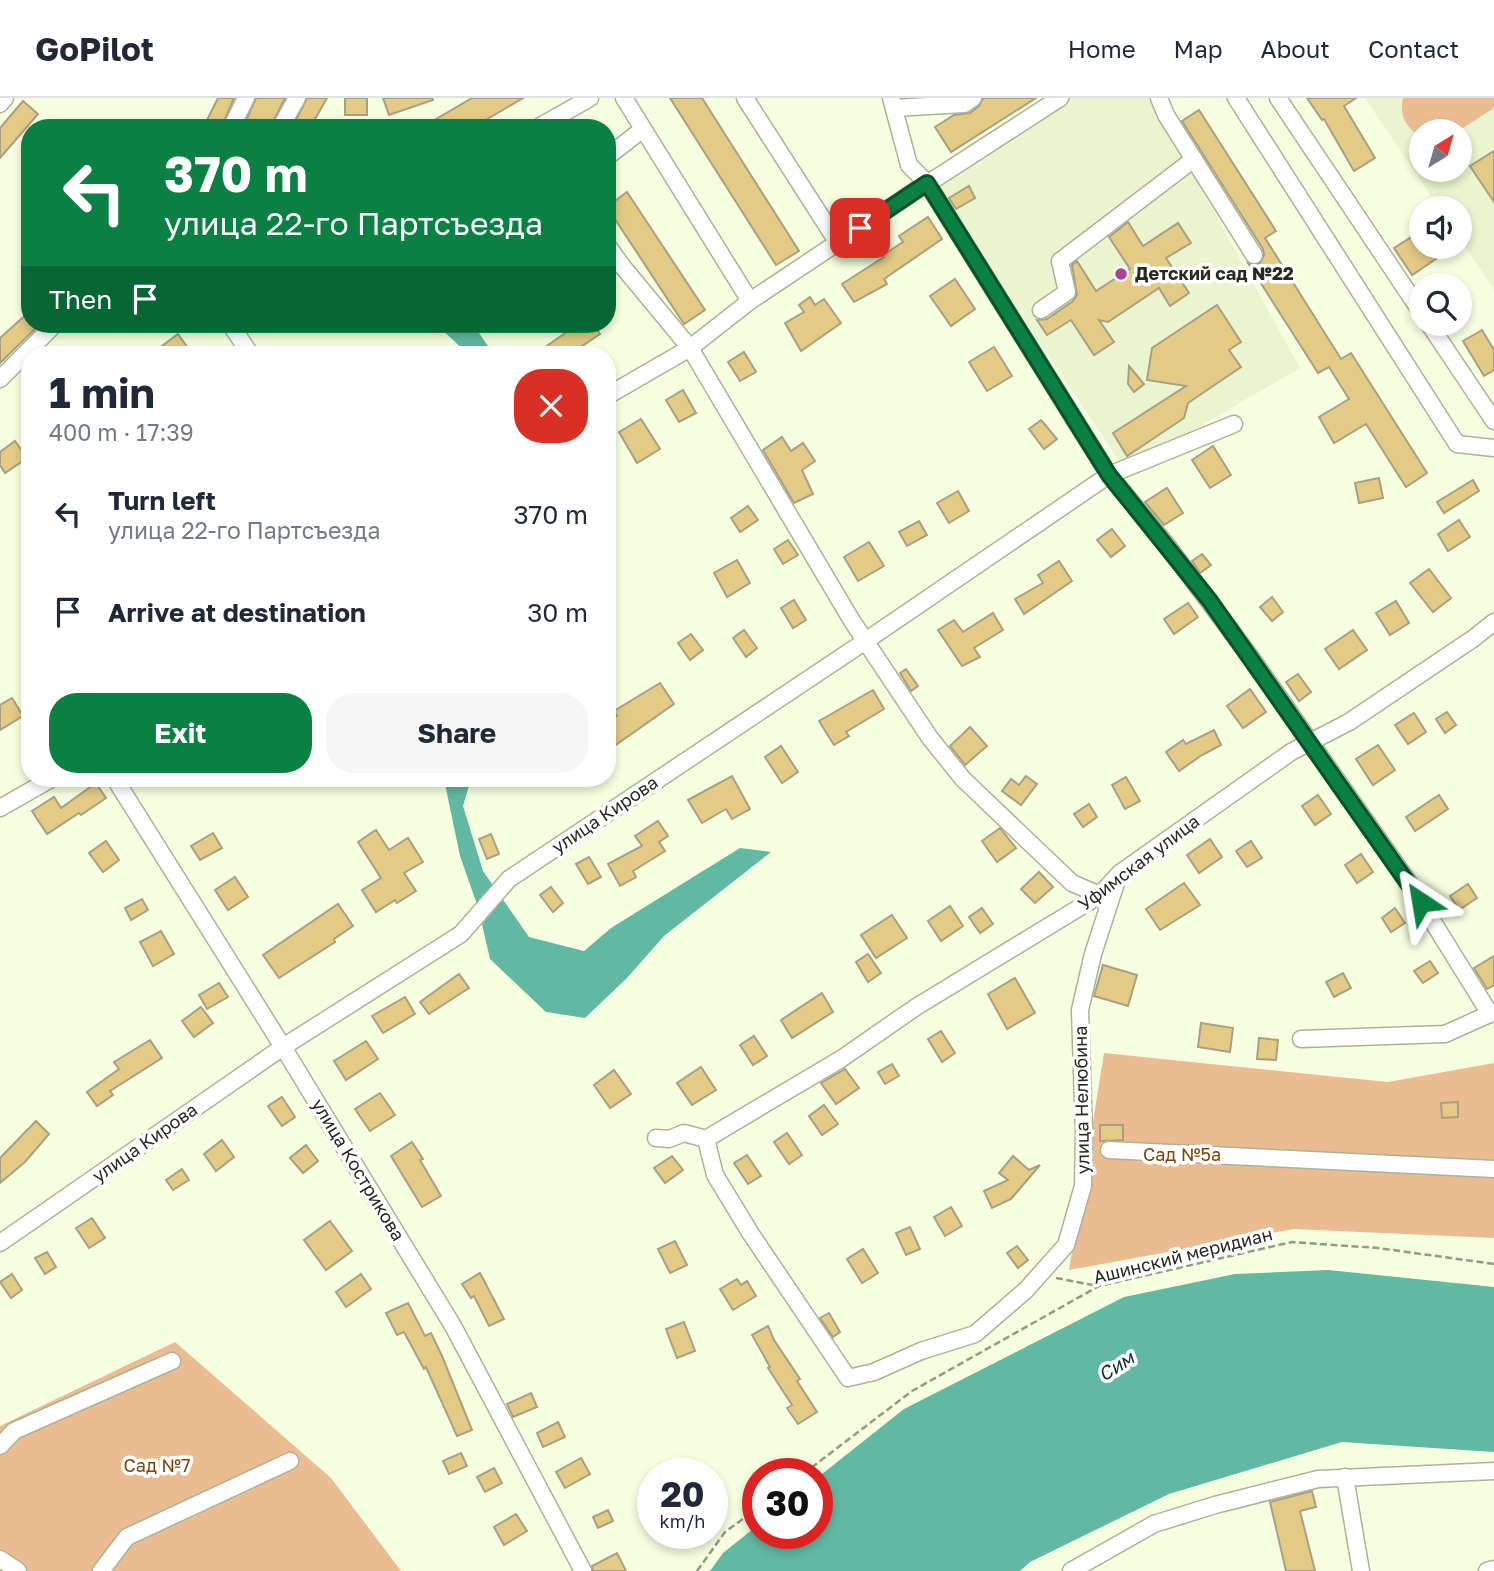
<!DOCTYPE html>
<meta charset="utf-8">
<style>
:root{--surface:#fff;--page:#f6f6f7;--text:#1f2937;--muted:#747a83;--line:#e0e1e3;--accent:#0b8043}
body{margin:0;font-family:"Golos Text",sans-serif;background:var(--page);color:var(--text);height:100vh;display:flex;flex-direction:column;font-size:26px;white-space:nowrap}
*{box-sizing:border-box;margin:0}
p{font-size:23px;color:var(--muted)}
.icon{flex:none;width:38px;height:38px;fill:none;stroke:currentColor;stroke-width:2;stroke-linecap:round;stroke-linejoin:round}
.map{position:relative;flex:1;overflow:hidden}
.side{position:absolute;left:21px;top:248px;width:595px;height:441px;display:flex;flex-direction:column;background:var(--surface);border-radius:28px;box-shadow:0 4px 10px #0003}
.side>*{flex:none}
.hud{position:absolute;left:21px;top:21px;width:595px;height:214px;border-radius:28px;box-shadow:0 4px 10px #0003;background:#0b8043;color:#fff;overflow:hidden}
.needle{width:46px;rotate:37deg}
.tools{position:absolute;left:1409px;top:21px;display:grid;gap:14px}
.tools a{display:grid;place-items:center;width:63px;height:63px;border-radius:50%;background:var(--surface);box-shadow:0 4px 10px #0003;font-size:35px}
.speed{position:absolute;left:637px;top:1360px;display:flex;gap:14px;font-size:35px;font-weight:700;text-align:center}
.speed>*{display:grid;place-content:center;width:91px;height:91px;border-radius:50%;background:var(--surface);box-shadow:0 4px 10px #0003;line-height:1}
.speed small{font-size:18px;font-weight:400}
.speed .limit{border:10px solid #d22;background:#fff;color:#111}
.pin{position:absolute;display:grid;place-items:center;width:60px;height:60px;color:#fff;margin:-30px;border-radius:14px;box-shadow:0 4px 10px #0006}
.me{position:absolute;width:77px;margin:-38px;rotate:327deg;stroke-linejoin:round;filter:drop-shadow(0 0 5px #0008)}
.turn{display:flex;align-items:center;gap:24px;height:147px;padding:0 28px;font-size:32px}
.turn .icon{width:91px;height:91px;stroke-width:2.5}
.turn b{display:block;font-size:49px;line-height:60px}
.then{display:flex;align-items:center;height:66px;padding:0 28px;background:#0003;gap:14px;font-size:26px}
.round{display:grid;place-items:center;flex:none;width:74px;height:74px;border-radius:28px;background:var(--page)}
.headline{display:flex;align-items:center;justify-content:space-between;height:119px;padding:0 28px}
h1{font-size:42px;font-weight:700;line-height:52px}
.action{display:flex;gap:14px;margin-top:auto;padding:14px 28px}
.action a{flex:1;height:80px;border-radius:28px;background:var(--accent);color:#fff;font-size:28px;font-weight:700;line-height:80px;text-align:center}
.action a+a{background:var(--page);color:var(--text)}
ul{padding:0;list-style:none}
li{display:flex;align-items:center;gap:21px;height:98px;padding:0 28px}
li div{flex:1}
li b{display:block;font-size:26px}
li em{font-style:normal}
header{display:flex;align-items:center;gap:42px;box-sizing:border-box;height:98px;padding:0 35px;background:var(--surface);border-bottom:2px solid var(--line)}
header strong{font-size:33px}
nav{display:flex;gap:38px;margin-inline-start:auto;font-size:24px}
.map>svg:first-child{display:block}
.built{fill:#eaf4ce;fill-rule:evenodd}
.green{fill:#ebbc92}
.water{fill:#61b9a3}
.building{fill:#e3cb86;stroke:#a99f83;stroke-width:2}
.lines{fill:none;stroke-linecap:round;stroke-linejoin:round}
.minor-casing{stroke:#abb396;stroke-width:19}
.path{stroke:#939983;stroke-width:2.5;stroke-dasharray:7 3.5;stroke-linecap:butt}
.minor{stroke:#fff;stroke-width:16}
.route-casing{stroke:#07532c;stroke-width:18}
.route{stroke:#0b8043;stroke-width:12}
.poi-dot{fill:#b23e97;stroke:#fff;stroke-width:2.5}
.labels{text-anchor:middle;stroke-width:7;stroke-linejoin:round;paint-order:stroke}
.poi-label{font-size:18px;font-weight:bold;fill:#272a1f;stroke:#fff;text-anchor:start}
.street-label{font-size:18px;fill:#272a1f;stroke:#fff}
.park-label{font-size:18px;fill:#7a470a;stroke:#fff}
.water-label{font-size:19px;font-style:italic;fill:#0b362d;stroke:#fff}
</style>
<header>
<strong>GoPilot</strong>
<nav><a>Home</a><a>Map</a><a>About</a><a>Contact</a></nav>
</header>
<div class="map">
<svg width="1494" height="1473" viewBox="0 0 1494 1473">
<rect width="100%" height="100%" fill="#f6ffe0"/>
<g class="built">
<path d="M1070,0H1151L1300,270L1125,372L932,82Z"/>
<path d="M1365,0H1494V192L1460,141V110H1439ZM1421,33H1460V72H1421Z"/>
</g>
<g class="green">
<path d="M1403,0H1494V10L1458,33H1421V39C1406,29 1399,18 1403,0Z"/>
<path d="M1104,955L1388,984L1494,965V1140L1294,1131L1069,1172Z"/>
<path d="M175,1244L331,1380L401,1473H0V1328Z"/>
</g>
<g class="water">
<path d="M436,226H473L494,257H469Z"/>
<path d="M444,681H471L463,708L483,773L529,839L584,853L611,830L740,750L771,754L664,838L627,880L585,920L546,914L490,861L478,809L460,758Z"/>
<path d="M1328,1172L1494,1189V1354L1342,1344L1169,1396L1030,1464L1020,1473H710L723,1455L758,1427V1435H817V1380L904,1311L1124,1199L1235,1176Z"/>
</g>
<g class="building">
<path d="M218,0H234L221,30H203Z"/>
<path d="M256,0H285L270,30H243Z"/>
<path d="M307,0H327L310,30H292Z"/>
<rect x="345" y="0" width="22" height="17"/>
<path d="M383,0H432L433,2L389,17Z"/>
<path d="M472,0H523L472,30H421Z"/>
<path d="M670,0H702L799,153L776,167Z"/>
<path d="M983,0H1036L951,54L935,29L954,17L970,15L979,8Z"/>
<path d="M1307,0H1356L1344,8L1375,60L1354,73L1324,21L1322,22Z"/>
<path d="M23,3L38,16L0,60V30Z"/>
<path d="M1199,12L1276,133L1265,140L1341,261L1351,255L1427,375L1406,389L1366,326L1334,345L1319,319L1349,301L1329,269L1318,275L1248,165L1254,167L1260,165L1264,157L1263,151L1182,23Z"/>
<path d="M1494,53V104L1470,68Z"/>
<path d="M969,88L975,100L956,111L949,100Z"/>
<path d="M627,94L705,212L684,226L607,109Z"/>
<path d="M928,119L942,141L884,181L887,186L854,204L842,186L884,159L883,157L903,144L899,138Z"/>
<path d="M1128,124L1143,148L1178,125L1191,145L1166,160L1189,195L1170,208L1159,190L1108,224L1099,222L1114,244L1094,257L1071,222L1047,237L1037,222L1047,221L1073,203L1077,197L1072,167L1077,163L1096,193L1130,171L1109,139Z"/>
<path d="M1421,133V149H1428L1436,161L1412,177L1394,150Z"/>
<path d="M955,181L975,211L951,228L930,198Z"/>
<path d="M810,199L815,207L824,201L841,225L801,253L785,225L804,214L799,207Z"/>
<path d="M1217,207L1241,244L1229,252L1241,269L1188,305L1184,320L1127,358L1113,335L1186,288L1147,282L1152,250Z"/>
<path d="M30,213V226H40L0,265V240Z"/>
<path d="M578,226H593L600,236L569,257H534Z"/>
<path d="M1482,232L1494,252V272L1484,278L1463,243Z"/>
<path d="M178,236L193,257H150Z"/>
<path d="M994,249L1012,278L987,293L969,264Z"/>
<path d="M744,254L756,274L740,283L728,264Z"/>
<path d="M1129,268L1144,286L1134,294L1128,286Z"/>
<path d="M683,292L696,315L679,324L666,302Z"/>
<path d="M641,321L660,351L637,365L619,334Z"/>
<path d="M1041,322L1057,341L1044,351L1029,331Z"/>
<path d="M782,339L791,353L803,345L815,363L802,372L813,396L794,405L763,352Z"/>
<path d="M15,343L27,360L5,375L0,367V354Z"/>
<path d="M1213,348L1231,377L1210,390L1192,362Z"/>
<path d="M1379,380L1383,400L1359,405L1355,385Z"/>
<path d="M1473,382L1479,393L1444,415L1437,404Z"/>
<path d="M1167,390L1183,415L1164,427L1145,404Z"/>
<path d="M958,393L969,413L949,425L937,405Z"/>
<path d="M748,408L758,422L740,434L731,420Z"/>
<path d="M1459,422L1470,439L1448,453L1438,436Z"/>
<path d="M919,423L927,437L907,448L899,434Z"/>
<path d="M1112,431L1125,448L1111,459L1097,442Z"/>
<path d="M788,442L798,457L783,466L774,451Z"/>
<path d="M869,444L884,468L858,483L844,459Z"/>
<path d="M1202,456L1211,467L1200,475L1192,463Z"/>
<path d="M737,462L750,485L727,499L714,475Z"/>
<path d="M1059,463L1072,483L1024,516L1015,501L1043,485L1038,477Z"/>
<path d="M1429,471L1451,500L1433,514L1410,485Z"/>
<path d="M1272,499L1283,514L1272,523L1260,509Z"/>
<path d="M794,502L806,522L793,530L781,510Z"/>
<path d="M1396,503L1409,525L1390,537L1376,515Z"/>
<path d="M1188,505L1198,519L1174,536L1164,521Z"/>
<path d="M993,515L1003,532L974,550L980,559L962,568L938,532L954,522L963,534Z"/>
<path d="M744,532L757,550L746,559L733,540Z"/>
<path d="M1353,532L1367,552L1339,571L1325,551Z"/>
<path d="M691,536L703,552L690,562L678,545Z"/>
<path d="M906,571L918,588L911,593L900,575Z"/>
<path d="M1298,576L1311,594L1299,603L1286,584Z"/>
<path d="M660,585L674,606L607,653V624L617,618L614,613Z"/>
<path d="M1250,591L1266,614L1243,630L1227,608Z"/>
<path d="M873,592L884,611L846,634L849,638L834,647L819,623Z"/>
<path d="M12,600L23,618L0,632V607Z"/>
<path d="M1447,614L1456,627L1445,635L1436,621Z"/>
<path d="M1414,615L1426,634L1408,646L1395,627Z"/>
<path d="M970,629L987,648L965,667L950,648Z"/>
<path d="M1214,632L1221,647L1202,657L1179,673L1166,654L1183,642L1186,646Z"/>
<path d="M1378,647L1395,672L1373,687L1356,661Z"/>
<path d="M781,648L798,674L782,685L765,659Z"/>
<path d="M732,678L750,711L732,721L726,711L702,725L688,702Z"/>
<path d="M1026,678L1037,686L1021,707L1002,693L1011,681L1019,687Z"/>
<path d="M1126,679L1140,703L1125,711L1112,687Z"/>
<path d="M96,685L106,700L81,717L79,715L47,736L32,713L54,699L61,710Z"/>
<path d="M1318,697L1331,716L1315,727L1302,708Z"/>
<path d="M1439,697L1448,711L1415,733L1406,719Z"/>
<path d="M1089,706L1097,719L1083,729L1074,716Z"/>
<path d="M658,723L668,738L659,744L665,753L633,773L636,779L620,788L608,766L642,748L635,738Z"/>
<path d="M1000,730L1016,750L997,764L982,743Z"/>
<path d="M376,732L389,752L408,740L423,764L404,775L416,793L397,805L395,802L376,814L362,792L381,780L358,744Z"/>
<path d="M213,735L222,750L200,762L191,748Z"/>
<path d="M491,736L499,756L487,761L479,741Z"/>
<path d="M1210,741L1222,759L1199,775L1187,757Z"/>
<path d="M106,743L119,762L103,774L89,755Z"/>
<path d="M1251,743L1262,760L1247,769L1236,753Z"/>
<path d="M1361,756L1373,774L1357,785L1345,767Z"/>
<path d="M589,759L601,779L588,786L576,766Z"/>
<path d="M1039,774L1053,789L1035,805L1021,791Z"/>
<path d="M235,779L248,799L228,812L215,792Z"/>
<path d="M1184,785L1200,807L1160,832L1146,811Z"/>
<path d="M1468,786L1477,800L1459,812L1450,798Z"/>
<path d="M551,789L563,805L553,814L540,797Z"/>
<path d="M142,801L148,812L131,822L125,810Z"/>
<path d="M338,806L353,828L334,841L335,844L279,880L263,857Z"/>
<path d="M950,808L963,828L941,843L928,823Z"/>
<path d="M982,810L993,826L980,835L969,819Z"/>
<path d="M1395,810L1405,825L1391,834L1382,820Z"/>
<path d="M892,817L907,840L876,860L861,837Z"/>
<path d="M161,833L174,856L153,868L140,844Z"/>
<path d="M868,856L881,875L868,884L856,864Z"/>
<path d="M1494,858V887L1487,891L1474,870Z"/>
<path d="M1430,863L1438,875L1423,885L1414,873Z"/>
<path d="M1103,867L1137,877L1128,908L1094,898Z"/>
<path d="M1343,875L1351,890L1334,899L1326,884Z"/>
<path d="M459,876L469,890L429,916L420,904Z"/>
<path d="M1015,880L1035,915L1007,931L988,896Z"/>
<path d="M219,885L228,899L207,911L199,897Z"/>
<path d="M822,895L833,914L792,940L781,922Z"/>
<path d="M405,899L415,916L383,935L372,918Z"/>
<path d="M201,909L213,925L194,939L182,923Z"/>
<path d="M1201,925L1233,930L1230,954L1198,949Z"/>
<path d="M941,933L955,955L942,964L928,941Z"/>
<path d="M754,938L767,958L753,967L740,947Z"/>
<path d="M1259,940L1278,942L1276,962L1257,961Z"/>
<path d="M150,942L162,960L110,993L113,997L97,1008L87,994L119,971L114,964Z"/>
<path d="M366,943L378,961L346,982L334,963Z"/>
<path d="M892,966L899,978L885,986L878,974Z"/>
<path d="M701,969L716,992L692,1007L677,985Z"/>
<path d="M845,971L859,990L836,1006L821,985Z"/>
<path d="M614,972L631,996L610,1010L594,987Z"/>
<path d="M380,995L395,1017L370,1033L355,1011Z"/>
<path d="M282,999L295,1019L282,1028L268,1008Z"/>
<path d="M1458,1004V1019L1442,1020L1441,1005Z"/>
<path d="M824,1007L838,1026L822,1037L809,1018Z"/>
<path d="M36,1023L49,1036L25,1064L0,1085V1060Z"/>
<path d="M1100,1027H1123V1042L1100,1043Z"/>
<path d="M787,1035L802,1057L789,1066L774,1044Z"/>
<path d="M222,1042L234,1059L216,1073L204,1056Z"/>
<path d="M412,1044L423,1061L420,1062L441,1098L422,1109L391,1058Z"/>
<path d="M306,1047L318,1063L303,1075L290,1060Z"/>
<path d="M747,1057L761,1078L748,1086L734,1065Z"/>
<path d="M672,1058L683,1072L665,1085L654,1070Z"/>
<path d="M1013,1058L1029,1072L1040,1067L1011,1101L992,1110L984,1093L1008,1082L999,1075Z"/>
<path d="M182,1071L189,1082L173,1092L166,1082Z"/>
<path d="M951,1109L962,1128L945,1138L934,1119Z"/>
<path d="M92,1120L105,1140L89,1150L76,1130Z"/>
<path d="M330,1123L352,1153L326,1172L304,1142Z"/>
<path d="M910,1129L920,1151L906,1157L896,1135Z"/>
<path d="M675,1143L687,1167L670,1175L658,1151Z"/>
<path d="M1017,1148L1028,1162L1018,1170L1007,1155Z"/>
<path d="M863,1151L878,1175L862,1185L847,1161Z"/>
<path d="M47,1154L56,1169L45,1176L35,1160Z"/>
<path d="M480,1175L504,1221L489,1228L474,1198L471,1200L462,1186Z"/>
<path d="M12,1176L22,1192L11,1200L0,1184Z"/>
<path d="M361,1176L371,1191L346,1209L336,1194Z"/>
<path d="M737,1181L741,1187L747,1183L756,1198L733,1212L720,1191Z"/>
<path d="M408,1205L425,1238L431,1235L442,1258L472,1332L457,1338L426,1269L424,1271L404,1234L397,1237L386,1215Z"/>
<path d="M829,1215L840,1234L833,1239L820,1220Z"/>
<path d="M684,1224L695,1253L677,1260L666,1231Z"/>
<path d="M768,1228L774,1242L800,1281L797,1283L817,1314L798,1326L787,1310L792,1307L768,1270L770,1269L752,1237Z"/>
<path d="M531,1295L537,1309L513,1319L507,1306Z"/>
<path d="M558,1324L565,1339L543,1349L537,1335Z"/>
<path d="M461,1355L467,1368L449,1376L443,1363Z"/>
<path d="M581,1360L590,1376L565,1390L556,1374Z"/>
<path d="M494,1370L502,1385L485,1394L477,1379Z"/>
<path d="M1312,1393L1316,1409L1300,1413L1315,1473H1286L1270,1404Z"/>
<path d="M608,1412L613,1423L598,1430L593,1419Z"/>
<path d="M516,1416L527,1433L504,1447L494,1429Z"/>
<path d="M617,1455L626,1473H593L592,1468Z"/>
</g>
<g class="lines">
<g class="minor-casing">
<g id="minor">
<path d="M624,0L750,203"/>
<path d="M745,0L838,145"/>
<path d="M891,0L909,67L927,85L1109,377L1166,446L1252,561L1407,782L1490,916"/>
<path d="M1159,0L1166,17L1254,157"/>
<path d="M1236,0L1457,346L1494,350"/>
<path d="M1278,0L1421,214"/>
<path d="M0,6L5,0"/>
<path d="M894,10L964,6L973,0"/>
<path d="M231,30L246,0"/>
<path d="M280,30L297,0"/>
<path d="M537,30L590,0"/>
<path d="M607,59L643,31"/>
<path d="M924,88L1060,0"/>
<path d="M607,147L623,169L690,250L852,523L930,640L963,681L1072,785L1100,797"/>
<path d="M1041,212L1067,194L1060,163L1194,61"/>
<path d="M230,226L251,257"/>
<path d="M1429,226L1494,323"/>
<path d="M0,281L55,226"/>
<path d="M607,298L690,250L750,203L927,85"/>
<path d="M115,681L283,949L453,1228L583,1473"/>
<path d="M0,710L51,681"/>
<path d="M1301,941L1445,936L1494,914"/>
<path d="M656,1040L669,1041L684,1035L706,1041"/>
<path d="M706,1041L841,961L916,909L1100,797L1120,775L1291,654L1349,624L1474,540L1494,524"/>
<path d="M706,1041L715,1077L751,1136L848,1280L874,1274L921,1253L975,1236L1026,1192L1066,1147L1083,1088L1084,1035L1080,912L1093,856L1117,782"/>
<path d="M1109,1052L1494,1071"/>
<path d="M0,1145L283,949L461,836L509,781L867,542L1109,377L1234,326"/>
<path d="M0,1348L14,1333L172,1263"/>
<path d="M1345,1379L1361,1473"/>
<path d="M0,1461L18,1473"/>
<path d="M101,1473L127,1439L290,1363"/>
<path d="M1071,1473L1154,1426L1215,1407L1318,1381L1494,1373"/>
<path d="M1487,1473L1494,1471"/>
</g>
</g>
<g class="path">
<path d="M1056,1180L1098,1188"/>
<path d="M803,1376L912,1293L1099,1188L1292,1144L1378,1150L1494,1166"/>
<path d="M697,1473L725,1434L758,1410"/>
</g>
<use href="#minor" class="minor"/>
</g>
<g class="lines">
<g class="route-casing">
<path id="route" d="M860,130L927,85L1109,377L1210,503L1421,804"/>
</g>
<use href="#route" class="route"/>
</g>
<circle class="poi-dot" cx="1121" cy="176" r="7"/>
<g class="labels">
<g class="poi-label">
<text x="1135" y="182">Детский сад №22</text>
</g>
<g class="street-label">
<text transform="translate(605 717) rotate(-34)" y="6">улица Кирова</text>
<text transform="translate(1139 765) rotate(-37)" y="6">Уфимская улица</text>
<text transform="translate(1082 1002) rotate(-91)" y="6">улица Нелюбина</text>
<text transform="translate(145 1045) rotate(-35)" y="6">улица Кирова</text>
<text transform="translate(358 1072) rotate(59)" y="6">улица Кострикова</text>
<text transform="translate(1183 1158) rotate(-14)" y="6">Ашинский меридиан</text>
</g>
<g class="park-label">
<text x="1182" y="1063">Сад №5а</text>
<text x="157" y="1374">Сад №7</text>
</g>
<g class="water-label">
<text transform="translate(1116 1268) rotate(-33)" y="7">Сим</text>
</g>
</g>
</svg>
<div class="tools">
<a><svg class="needle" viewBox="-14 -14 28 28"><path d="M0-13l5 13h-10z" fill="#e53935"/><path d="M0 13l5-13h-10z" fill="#747a83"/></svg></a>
<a><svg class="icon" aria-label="sound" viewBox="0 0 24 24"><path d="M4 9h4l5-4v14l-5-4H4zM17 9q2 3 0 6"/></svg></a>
<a><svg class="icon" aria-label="search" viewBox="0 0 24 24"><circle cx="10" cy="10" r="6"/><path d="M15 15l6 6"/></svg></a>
</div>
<div class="speed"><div>20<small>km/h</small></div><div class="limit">30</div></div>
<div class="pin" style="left:860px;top:130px;background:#d93025"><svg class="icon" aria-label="arrive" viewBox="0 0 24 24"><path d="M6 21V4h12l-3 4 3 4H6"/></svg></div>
<svg class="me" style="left:1421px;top:804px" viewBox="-20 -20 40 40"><path d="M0-17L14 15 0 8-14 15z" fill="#0b8043" stroke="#fff" stroke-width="4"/></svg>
<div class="hud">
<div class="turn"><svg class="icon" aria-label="left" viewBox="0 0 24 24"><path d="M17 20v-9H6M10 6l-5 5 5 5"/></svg><div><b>370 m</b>улица 22-го Партсъезда</div></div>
<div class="then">Then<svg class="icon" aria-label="arrive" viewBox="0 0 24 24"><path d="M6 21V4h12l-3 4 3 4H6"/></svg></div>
</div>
<section class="side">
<div class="headline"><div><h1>1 min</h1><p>400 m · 17:39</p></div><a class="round" style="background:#d93025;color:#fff"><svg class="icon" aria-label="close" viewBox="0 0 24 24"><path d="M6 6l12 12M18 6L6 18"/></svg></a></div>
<ul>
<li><svg class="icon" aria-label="left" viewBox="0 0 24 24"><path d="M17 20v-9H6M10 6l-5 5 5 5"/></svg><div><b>Turn left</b><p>улица 22-го Партсъезда</p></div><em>370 m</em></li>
<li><svg class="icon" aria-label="arrive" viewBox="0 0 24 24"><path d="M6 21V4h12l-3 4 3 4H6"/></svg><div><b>Arrive at destination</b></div><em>30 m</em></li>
</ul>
<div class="action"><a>Exit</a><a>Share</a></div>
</section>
</div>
